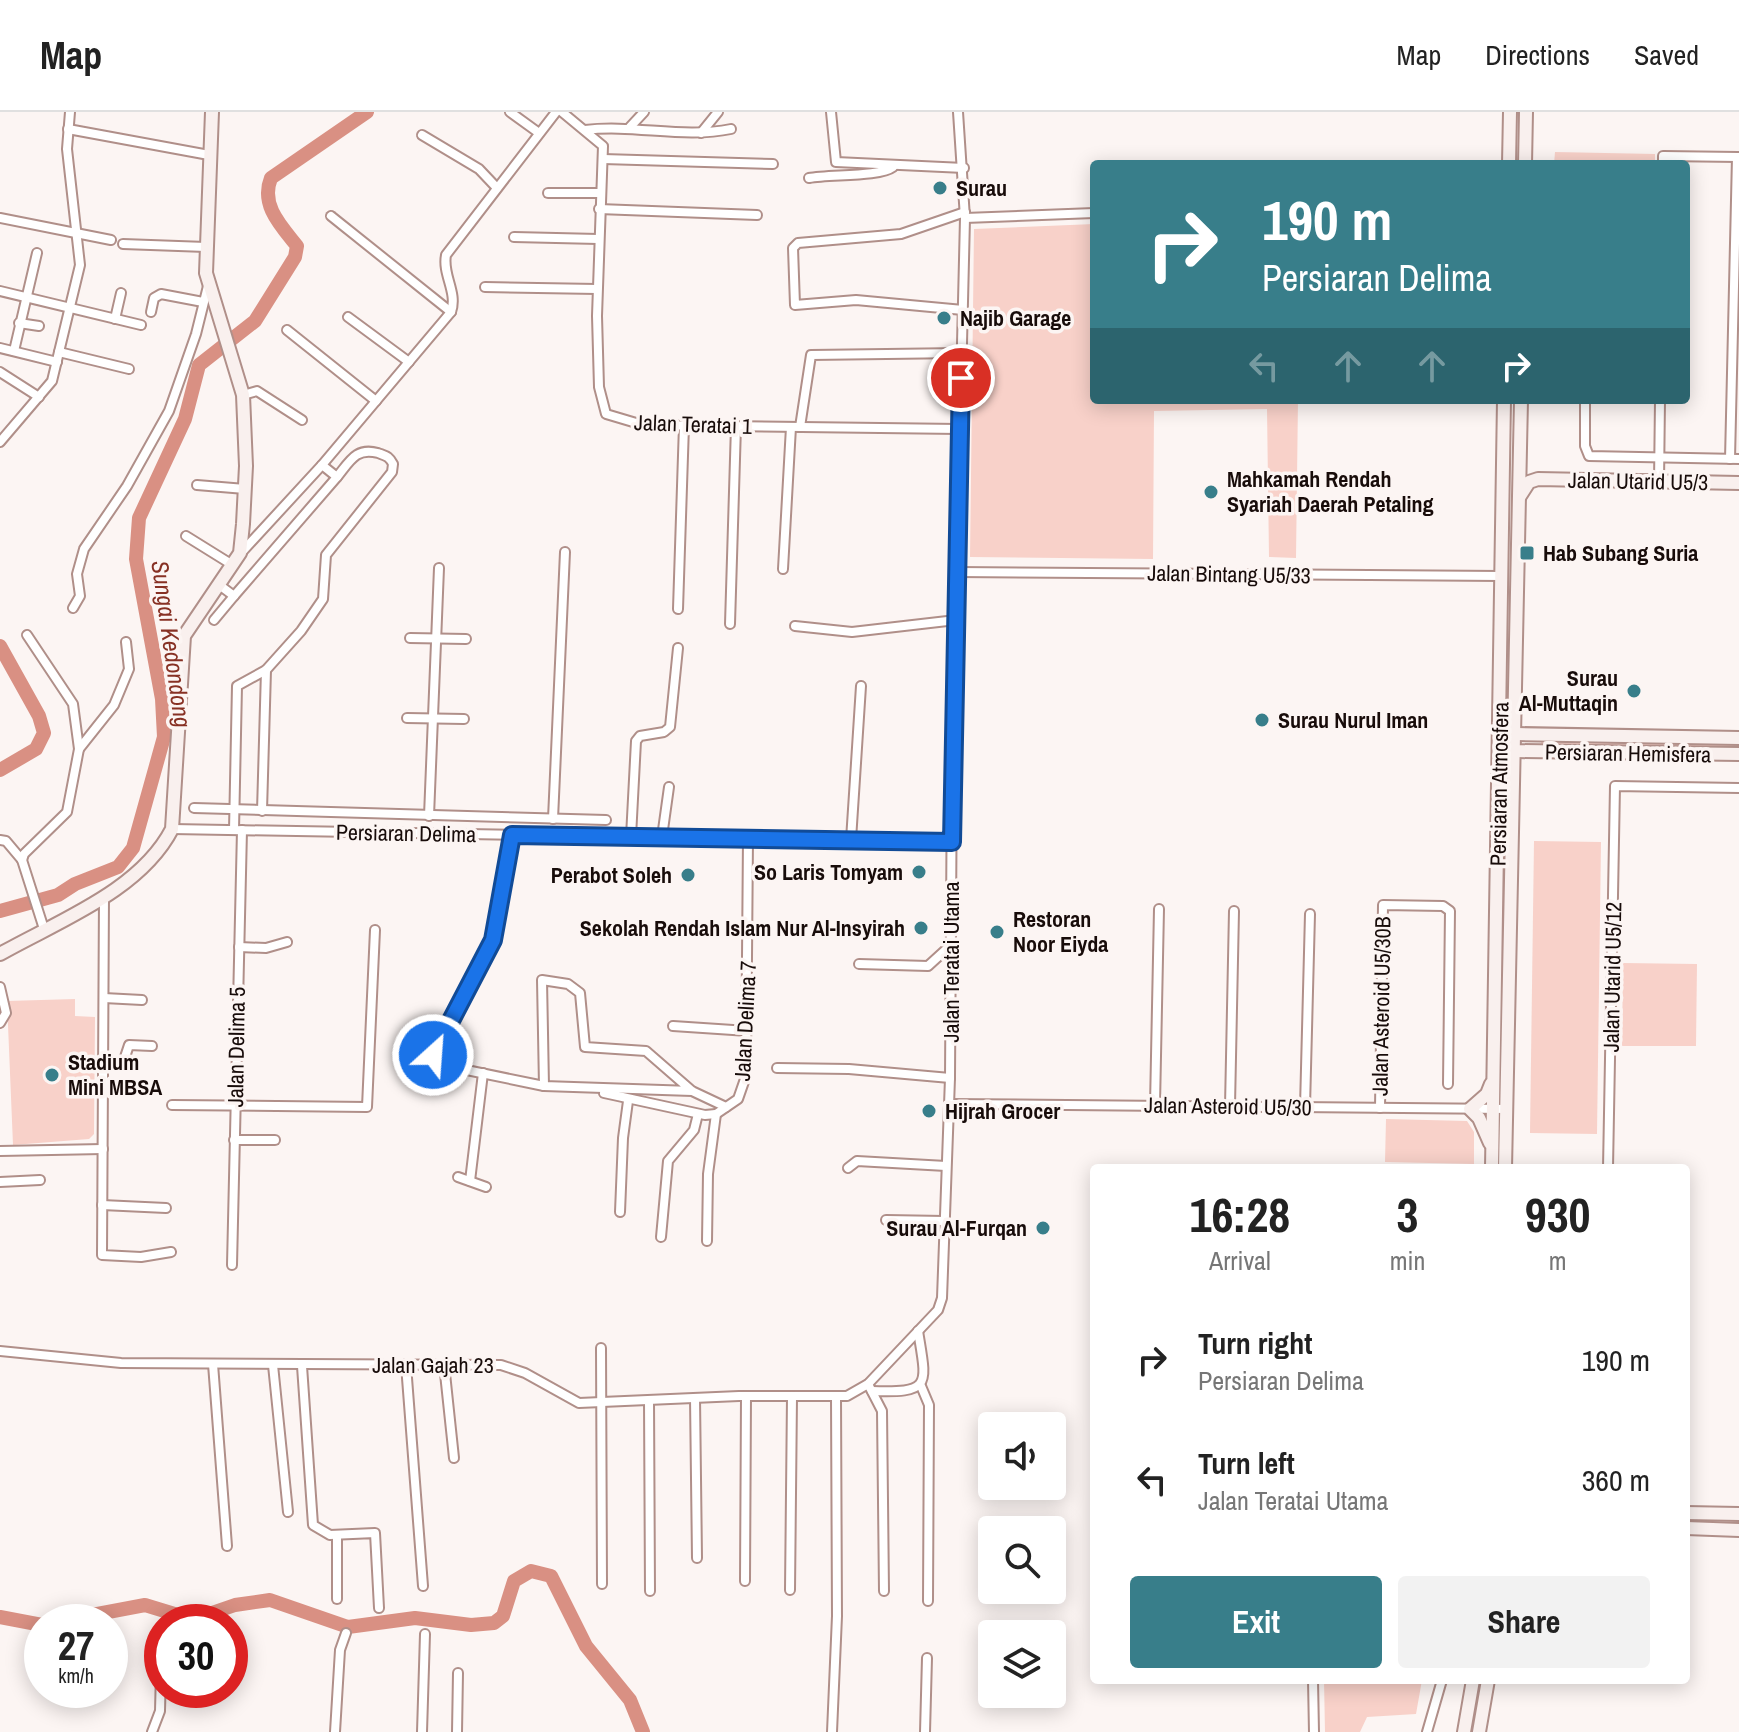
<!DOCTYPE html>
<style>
:root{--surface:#fff;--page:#f2f2f2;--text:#222;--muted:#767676;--line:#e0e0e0;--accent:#387e8a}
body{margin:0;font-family:"Archivo Narrow",sans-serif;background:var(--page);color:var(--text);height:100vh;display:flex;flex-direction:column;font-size:30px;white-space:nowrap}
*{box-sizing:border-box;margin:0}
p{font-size:26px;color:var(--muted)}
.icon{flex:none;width:44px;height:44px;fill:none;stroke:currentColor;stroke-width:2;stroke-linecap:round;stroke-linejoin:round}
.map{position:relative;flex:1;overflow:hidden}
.details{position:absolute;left:1090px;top:1052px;width:600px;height:520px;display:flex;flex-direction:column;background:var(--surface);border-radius:8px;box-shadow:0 4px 20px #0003}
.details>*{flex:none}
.guide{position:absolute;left:1090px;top:48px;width:600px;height:244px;border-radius:8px;box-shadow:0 4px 20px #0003;background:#387e8a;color:#fff;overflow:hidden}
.buttons{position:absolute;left:978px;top:1300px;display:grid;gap:16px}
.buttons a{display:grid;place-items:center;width:88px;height:88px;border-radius:8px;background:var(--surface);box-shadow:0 4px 20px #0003;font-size:40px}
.speed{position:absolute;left:24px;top:1492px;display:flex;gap:16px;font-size:40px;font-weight:700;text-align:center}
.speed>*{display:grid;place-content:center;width:104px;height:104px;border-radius:50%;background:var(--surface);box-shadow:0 4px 20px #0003;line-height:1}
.speed small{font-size:20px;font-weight:400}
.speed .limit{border:12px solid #d22;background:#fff;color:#111}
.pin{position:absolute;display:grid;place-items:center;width:68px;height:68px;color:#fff;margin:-34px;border:4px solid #fff;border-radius:50%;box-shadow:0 2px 8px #0007}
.me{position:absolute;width:88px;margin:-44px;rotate:26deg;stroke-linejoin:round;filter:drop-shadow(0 0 6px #0008)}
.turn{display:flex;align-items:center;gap:28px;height:168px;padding:0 40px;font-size:36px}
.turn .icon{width:104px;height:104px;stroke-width:2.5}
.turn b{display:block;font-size:56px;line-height:68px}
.lanes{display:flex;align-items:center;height:76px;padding:0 40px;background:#0003;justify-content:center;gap:40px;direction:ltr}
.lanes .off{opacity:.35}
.eta{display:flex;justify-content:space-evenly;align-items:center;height:136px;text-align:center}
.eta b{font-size:48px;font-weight:700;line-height:56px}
.primary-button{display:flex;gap:16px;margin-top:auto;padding:16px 40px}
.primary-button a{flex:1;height:92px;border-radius:8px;background:var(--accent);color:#fff;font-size:32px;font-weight:700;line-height:92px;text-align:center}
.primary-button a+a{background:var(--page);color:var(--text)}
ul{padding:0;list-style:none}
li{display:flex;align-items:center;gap:24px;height:120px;padding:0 40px}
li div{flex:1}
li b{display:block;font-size:30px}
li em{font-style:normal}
header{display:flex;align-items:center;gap:48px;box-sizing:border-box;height:112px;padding:0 40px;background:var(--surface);border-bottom:2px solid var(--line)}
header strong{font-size:38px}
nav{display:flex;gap:44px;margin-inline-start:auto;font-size:28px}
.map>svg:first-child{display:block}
.green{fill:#f8d1c9}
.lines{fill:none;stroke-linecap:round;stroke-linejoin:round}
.river{stroke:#d99083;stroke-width:14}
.street-casing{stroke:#b08f89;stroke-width:12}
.secondary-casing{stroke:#b08f89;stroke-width:16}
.street{stroke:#fff;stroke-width:8}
.secondary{stroke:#f9f0ee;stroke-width:12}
.route-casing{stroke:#114b97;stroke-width:20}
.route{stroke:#1a73e8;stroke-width:14}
.poi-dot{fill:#387e8a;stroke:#fcf5f3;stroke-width:3}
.labels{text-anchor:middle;stroke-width:7;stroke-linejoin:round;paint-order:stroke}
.poi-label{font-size:22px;font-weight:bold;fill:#180c0a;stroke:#fcf5f3;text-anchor:start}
.street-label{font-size:22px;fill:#180c0a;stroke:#fcf5f3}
.water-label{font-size:24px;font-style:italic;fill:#873124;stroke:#fcf5f3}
</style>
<header>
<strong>Map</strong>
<nav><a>Map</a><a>Directions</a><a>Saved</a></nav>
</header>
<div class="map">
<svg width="1739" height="1620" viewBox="0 0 1739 1620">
<rect width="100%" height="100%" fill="#fcf5f3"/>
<g class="green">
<path d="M1555,40L1655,42V52H1554Z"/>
<path d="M1094,112V288H1298L1296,446L1269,445L1267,297L1154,299L1153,447L970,445L974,117Z"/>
<path d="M1542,628L1735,633L1737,636L1540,633Z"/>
<path d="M1534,729L1601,730L1597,1022L1530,1021Z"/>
<path d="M1623,851L1697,852L1696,934H1622Z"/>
<path d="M75,887V904L95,905L94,1022L89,1027L13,1033L7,889Z"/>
<path d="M1386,1007L1467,1009L1474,1020V1052L1385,1050Z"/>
<path d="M1324,1568H1422L1416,1602L1367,1605L1360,1620H1325Z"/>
</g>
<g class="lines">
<g class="river">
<path d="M0,534L39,604L44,621L36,637L0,658"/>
<path d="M0,799L58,783L75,772L118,755L133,736L164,625L162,587L136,447L139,406L185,307L199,253L255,209L295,145L297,134C281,114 260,93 271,66L367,0"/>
<path d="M0,1505L42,1513"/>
<path d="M55,1510L145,1493L181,1504L206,1503L235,1493L270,1488L348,1515L415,1506L471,1513L494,1511L503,1504L514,1469L531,1459L551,1464L586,1534L630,1588L643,1620"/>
</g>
<g class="street-casing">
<g id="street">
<path d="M510,0L539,21"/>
<path d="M562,0L603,34L597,204L599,275L606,302L643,313L959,317"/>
<path d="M831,0L836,50L964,56"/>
<path d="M630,15L644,0"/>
<path d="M68,17L209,43"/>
<path d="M585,18C634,12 683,27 731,17"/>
<path d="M701,21L718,0"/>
<path d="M422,23L479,57L497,76"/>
<path d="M603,47L773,52"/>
<path d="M1663,52V44L1738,45"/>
<path d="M809,66C829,62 880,65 893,55"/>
<path d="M548,81H600"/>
<path d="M599,97L757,103"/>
<path d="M331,104L451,200"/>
<path d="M0,106L111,128"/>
<path d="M965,106L1094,101"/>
<path d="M514,125L598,127"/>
<path d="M123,132L206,135"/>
<path d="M485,175L597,177"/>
<path d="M0,179L141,213"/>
<path d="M963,198L856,188L795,193L793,136L798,131L901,122L965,100"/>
<path d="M151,200L154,186L161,182L203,190"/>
<path d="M348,205L409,250"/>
<path d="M115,207L121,181"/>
<path d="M19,211L39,214"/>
<path d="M287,218L376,289"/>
<path d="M0,236L57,250"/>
<path d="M14,239L37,141"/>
<path d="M59,240L129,257"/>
<path d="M0,260L39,285"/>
<path d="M243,283L257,279L302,308"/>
<path d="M1585,288V334L1589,344L1739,347"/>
<path d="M800,315L811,243L962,241"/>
<path d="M0,330L52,269L80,153L67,37L70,0"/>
<path d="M1730,347L1737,45"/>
<path d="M1659,370L1660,288"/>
<path d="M197,373L245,377"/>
<path d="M186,424L231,452"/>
<path d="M241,441L322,353L451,200C458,180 442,163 446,143L556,0"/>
<path d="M783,457L791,315"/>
<path d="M957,460L1501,464"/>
<path d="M218,472L234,484L337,365"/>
<path d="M73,496L80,484L77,462L84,437L127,374L169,299L196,222L208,174"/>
<path d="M678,497L684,313"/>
<path d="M214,508L234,484"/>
<path d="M730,512L736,314"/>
<path d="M795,514L852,520L956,508"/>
<path d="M27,523L73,592L79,637"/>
<path d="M410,526L466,527"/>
<path d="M407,606L464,607"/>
<path d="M194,696L606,708"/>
<path d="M262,699L266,558"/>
<path d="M429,704L439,456"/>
<path d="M553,707L565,440"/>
<path d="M172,717L952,730"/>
<path d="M234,718L237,574L266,558L301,519L323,487L326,443L392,360L393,352C389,344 386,344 378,341C356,335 350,349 337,365L322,353"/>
<path d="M512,723L493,828L433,943L452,955L544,974"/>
<path d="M631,725L636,629L640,624L664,620L670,615L678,536"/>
<path d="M662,725L669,675"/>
<path d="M0,728L6,729L22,748"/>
<path d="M851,728L861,574"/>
<path d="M104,784L102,1143L141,1145L171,1140"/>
<path d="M44,817L22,748L24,742L67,700L79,637L114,593L129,557L126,530"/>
<path d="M239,835L266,836L287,830"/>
<path d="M859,852L928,854L951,833"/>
<path d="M0,875L6,901L0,911"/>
<path d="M104,886L142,888"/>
<path d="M673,914L748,919"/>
<path d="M103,954H122L129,933L152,934"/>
<path d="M777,956L849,957L950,966"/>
<path d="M692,979L544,974L542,868L568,872L580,881L585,935L646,939L692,979L726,995"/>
<path d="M604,981L705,1003L716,1002L738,987L746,964L748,726"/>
<path d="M949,992L1508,997"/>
<path d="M172,993L367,995L375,818"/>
<path d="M1155,993L1159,797"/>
<path d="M1230,994L1234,799"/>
<path d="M1305,995L1310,802"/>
<path d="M1380,996L1383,793L1443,794L1450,799L1448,972"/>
<path d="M234,1028H275"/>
<path d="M0,1039L103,1037"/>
<path d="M848,1056L857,1049L946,1054"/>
<path d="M1608,1056L1615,674L1739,676"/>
<path d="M458,1065L486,1075"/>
<path d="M470,1069L483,961"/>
<path d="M0,1070L40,1068"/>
<path d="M102,1093L166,1096"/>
<path d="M620,1100L623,1026L628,989"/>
<path d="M886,1108L944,1109"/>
<path d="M661,1125L668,1049L694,1018L698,1002"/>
<path d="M707,1129L708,1062L716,1002"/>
<path d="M232,1153L242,718"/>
<path d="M601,1236L602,1472"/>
<path d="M0,1239L121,1251L501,1253L525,1261L579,1291L739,1284H847L868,1272L938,1198L942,1186L950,966L952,649L965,106L958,0"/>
<path d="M213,1252L227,1434"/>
<path d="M444,1252L454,1346"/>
<path d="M273,1253L288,1400"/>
<path d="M406,1253L423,1474"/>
<path d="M302,1254L313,1413L330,1423L375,1421L379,1496"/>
<path d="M868,1272L882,1299L884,1479"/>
<path d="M921,1274L929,1293L928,1489"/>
<path d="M872,1279C932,1281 927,1274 918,1219"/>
<path d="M695,1286L697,1446"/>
<path d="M649,1289L650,1479"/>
<path d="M745,1469L746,1284"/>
<path d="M790,1478L792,1285"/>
<path d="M337,1487V1424"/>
<path d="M1313,1568L1314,1620"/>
<path d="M152,1620L160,1599L162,1520"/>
<path d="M335,1620L340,1538L346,1521"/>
<path d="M422,1620L425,1522"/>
<path d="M457,1620L458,1561"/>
<path d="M832,1620L837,1504L836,1285"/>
<path d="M925,1620L927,1546"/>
<path d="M1427,1620L1442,1568"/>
</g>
</g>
<g class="secondary-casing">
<g id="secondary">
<path d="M1509,52L1510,0"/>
<path d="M1525,52L1526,0"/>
<path d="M1520,384L1529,370L1538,367L1739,371"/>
<path d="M1504,612L1508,630L1516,639L1739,642"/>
<path d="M1517,622L1739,626"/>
<path d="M0,842C58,809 140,779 172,717L184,524L240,441L243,412L246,354L243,283L206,161L212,0"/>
<path d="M1490,1031L1479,1006L1470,997L1487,982L1491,972"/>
<path d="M1492,1056L1504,288"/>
<path d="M1505,1056L1521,288"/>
<path d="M1686,1401L1739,1402"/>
<path d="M1686,1416L1739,1418"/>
<path d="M1464,1620L1473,1568"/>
<path d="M1479,1620L1488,1568"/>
</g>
</g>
<use href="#street" class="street"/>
<use href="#secondary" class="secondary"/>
</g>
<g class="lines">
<g class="route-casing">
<path id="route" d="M433,943L493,828L512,723L952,730L961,266"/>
</g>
<use href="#route" class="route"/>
</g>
<g class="poi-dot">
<circle cx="940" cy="76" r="8"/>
<circle cx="944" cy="206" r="8"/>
<circle cx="1211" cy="380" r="8"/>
<rect x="1519" y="433" width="16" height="16" rx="4"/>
<circle cx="1634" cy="579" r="8"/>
<circle cx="1262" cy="608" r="8"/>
<circle cx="919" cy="760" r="8"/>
<circle cx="688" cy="763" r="8"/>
<circle cx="921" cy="816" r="8"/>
<circle cx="997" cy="820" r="8"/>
<circle cx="52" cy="963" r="8"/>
<circle cx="929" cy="999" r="8"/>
<circle cx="1043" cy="1116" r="8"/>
</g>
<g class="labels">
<g class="poi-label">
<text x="956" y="84">Surau</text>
<text x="960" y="214">Najib Garage</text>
<text x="1227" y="375">Mahkamah Rendah<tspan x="1227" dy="25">Syariah Daerah Petaling</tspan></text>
<text x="1543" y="449">Hab Subang Suria</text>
<text x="1618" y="574" text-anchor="end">Surau<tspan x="1618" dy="25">Al-Muttaqin</tspan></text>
<text x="1278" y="616">Surau Nurul Iman</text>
<text x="903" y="768" text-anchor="end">So Laris Tomyam</text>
<text x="672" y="771" text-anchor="end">Perabot Soleh</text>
<text x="1013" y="815">Restoran<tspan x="1013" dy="25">Noor Eiyda</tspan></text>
<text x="905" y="824" text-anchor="end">Sekolah Rendah Islam Nur Al-Insyirah</text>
<text x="68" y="958">Stadium<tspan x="68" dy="25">Mini MBSA</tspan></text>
<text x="945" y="1007">Hijrah Grocer</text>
<text x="1027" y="1124" text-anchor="end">Surau Al-Furqan</text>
</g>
<g class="street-label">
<text transform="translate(693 312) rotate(2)" y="8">Jalan Teratai 1</text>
<text transform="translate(1638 369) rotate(1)" y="8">Jalan Utarid U5/3</text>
<text transform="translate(1229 462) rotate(1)" y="8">Jalan Bintang U5/33</text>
<text transform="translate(1628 641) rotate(1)" y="8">Persiaran Hemisfera</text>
<text transform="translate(1499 672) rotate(-89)" y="8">Persiaran Atmosfera</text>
<text transform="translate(406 721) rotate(1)" y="8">Persiaran Delima</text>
<text transform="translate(951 850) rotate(-90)" y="8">Jalan Teratai Utama</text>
<text transform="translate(1612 865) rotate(-89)" y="8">Jalan Utarid U5/12</text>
<text transform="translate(1381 894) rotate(-89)" y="8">Jalan Asteroid U5/30B</text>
<text transform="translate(745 909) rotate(-87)" y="8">Jalan Delima 7</text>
<text transform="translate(236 935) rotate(-89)" y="8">Jalan Delima 5</text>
<text transform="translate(1228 994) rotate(1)" y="8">Jalan Asteroid U5/30</text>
<text x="433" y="1261">Jalan Gajah 23</text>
</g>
<g class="water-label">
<text transform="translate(171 532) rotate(82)" y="8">Sungai Kedondong</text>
</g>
</g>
</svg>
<div class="buttons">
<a><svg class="icon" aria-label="sound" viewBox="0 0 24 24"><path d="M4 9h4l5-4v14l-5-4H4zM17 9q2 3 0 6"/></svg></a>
<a><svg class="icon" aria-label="search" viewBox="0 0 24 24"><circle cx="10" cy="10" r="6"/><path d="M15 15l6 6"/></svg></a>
<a><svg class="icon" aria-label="layers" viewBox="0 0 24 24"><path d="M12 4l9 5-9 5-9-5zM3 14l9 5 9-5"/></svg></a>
</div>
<div class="speed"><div>27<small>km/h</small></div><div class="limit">30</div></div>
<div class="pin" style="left:961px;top:266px;background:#d93025"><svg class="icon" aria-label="arrive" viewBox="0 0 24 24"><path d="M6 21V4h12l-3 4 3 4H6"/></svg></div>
<svg class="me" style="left:433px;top:943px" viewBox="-20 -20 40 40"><circle r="17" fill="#1a73e8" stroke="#fff" stroke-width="3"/><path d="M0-11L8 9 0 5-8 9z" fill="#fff"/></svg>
<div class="guide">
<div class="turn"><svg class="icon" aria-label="right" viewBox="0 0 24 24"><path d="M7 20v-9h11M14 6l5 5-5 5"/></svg><div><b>190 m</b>Persiaran Delima</div></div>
<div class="lanes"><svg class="icon off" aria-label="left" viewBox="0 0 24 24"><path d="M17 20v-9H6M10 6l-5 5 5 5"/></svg><svg class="icon off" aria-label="ahead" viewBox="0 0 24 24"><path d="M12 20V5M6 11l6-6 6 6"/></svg><svg class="icon off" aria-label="ahead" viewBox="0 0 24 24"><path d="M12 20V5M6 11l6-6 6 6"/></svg><svg class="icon" aria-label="right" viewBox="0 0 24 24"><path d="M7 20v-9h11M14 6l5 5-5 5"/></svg></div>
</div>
<section class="details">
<div class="eta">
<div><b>16:28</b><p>Arrival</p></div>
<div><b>3</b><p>min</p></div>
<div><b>930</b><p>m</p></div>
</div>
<ul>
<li><svg class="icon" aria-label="right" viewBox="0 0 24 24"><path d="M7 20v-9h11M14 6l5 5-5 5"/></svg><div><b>Turn right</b><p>Persiaran Delima</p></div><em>190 m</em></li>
<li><svg class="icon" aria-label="left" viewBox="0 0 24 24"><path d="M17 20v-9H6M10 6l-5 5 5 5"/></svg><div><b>Turn left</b><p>Jalan Teratai Utama</p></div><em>360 m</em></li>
</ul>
<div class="primary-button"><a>Exit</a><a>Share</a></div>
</section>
</div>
